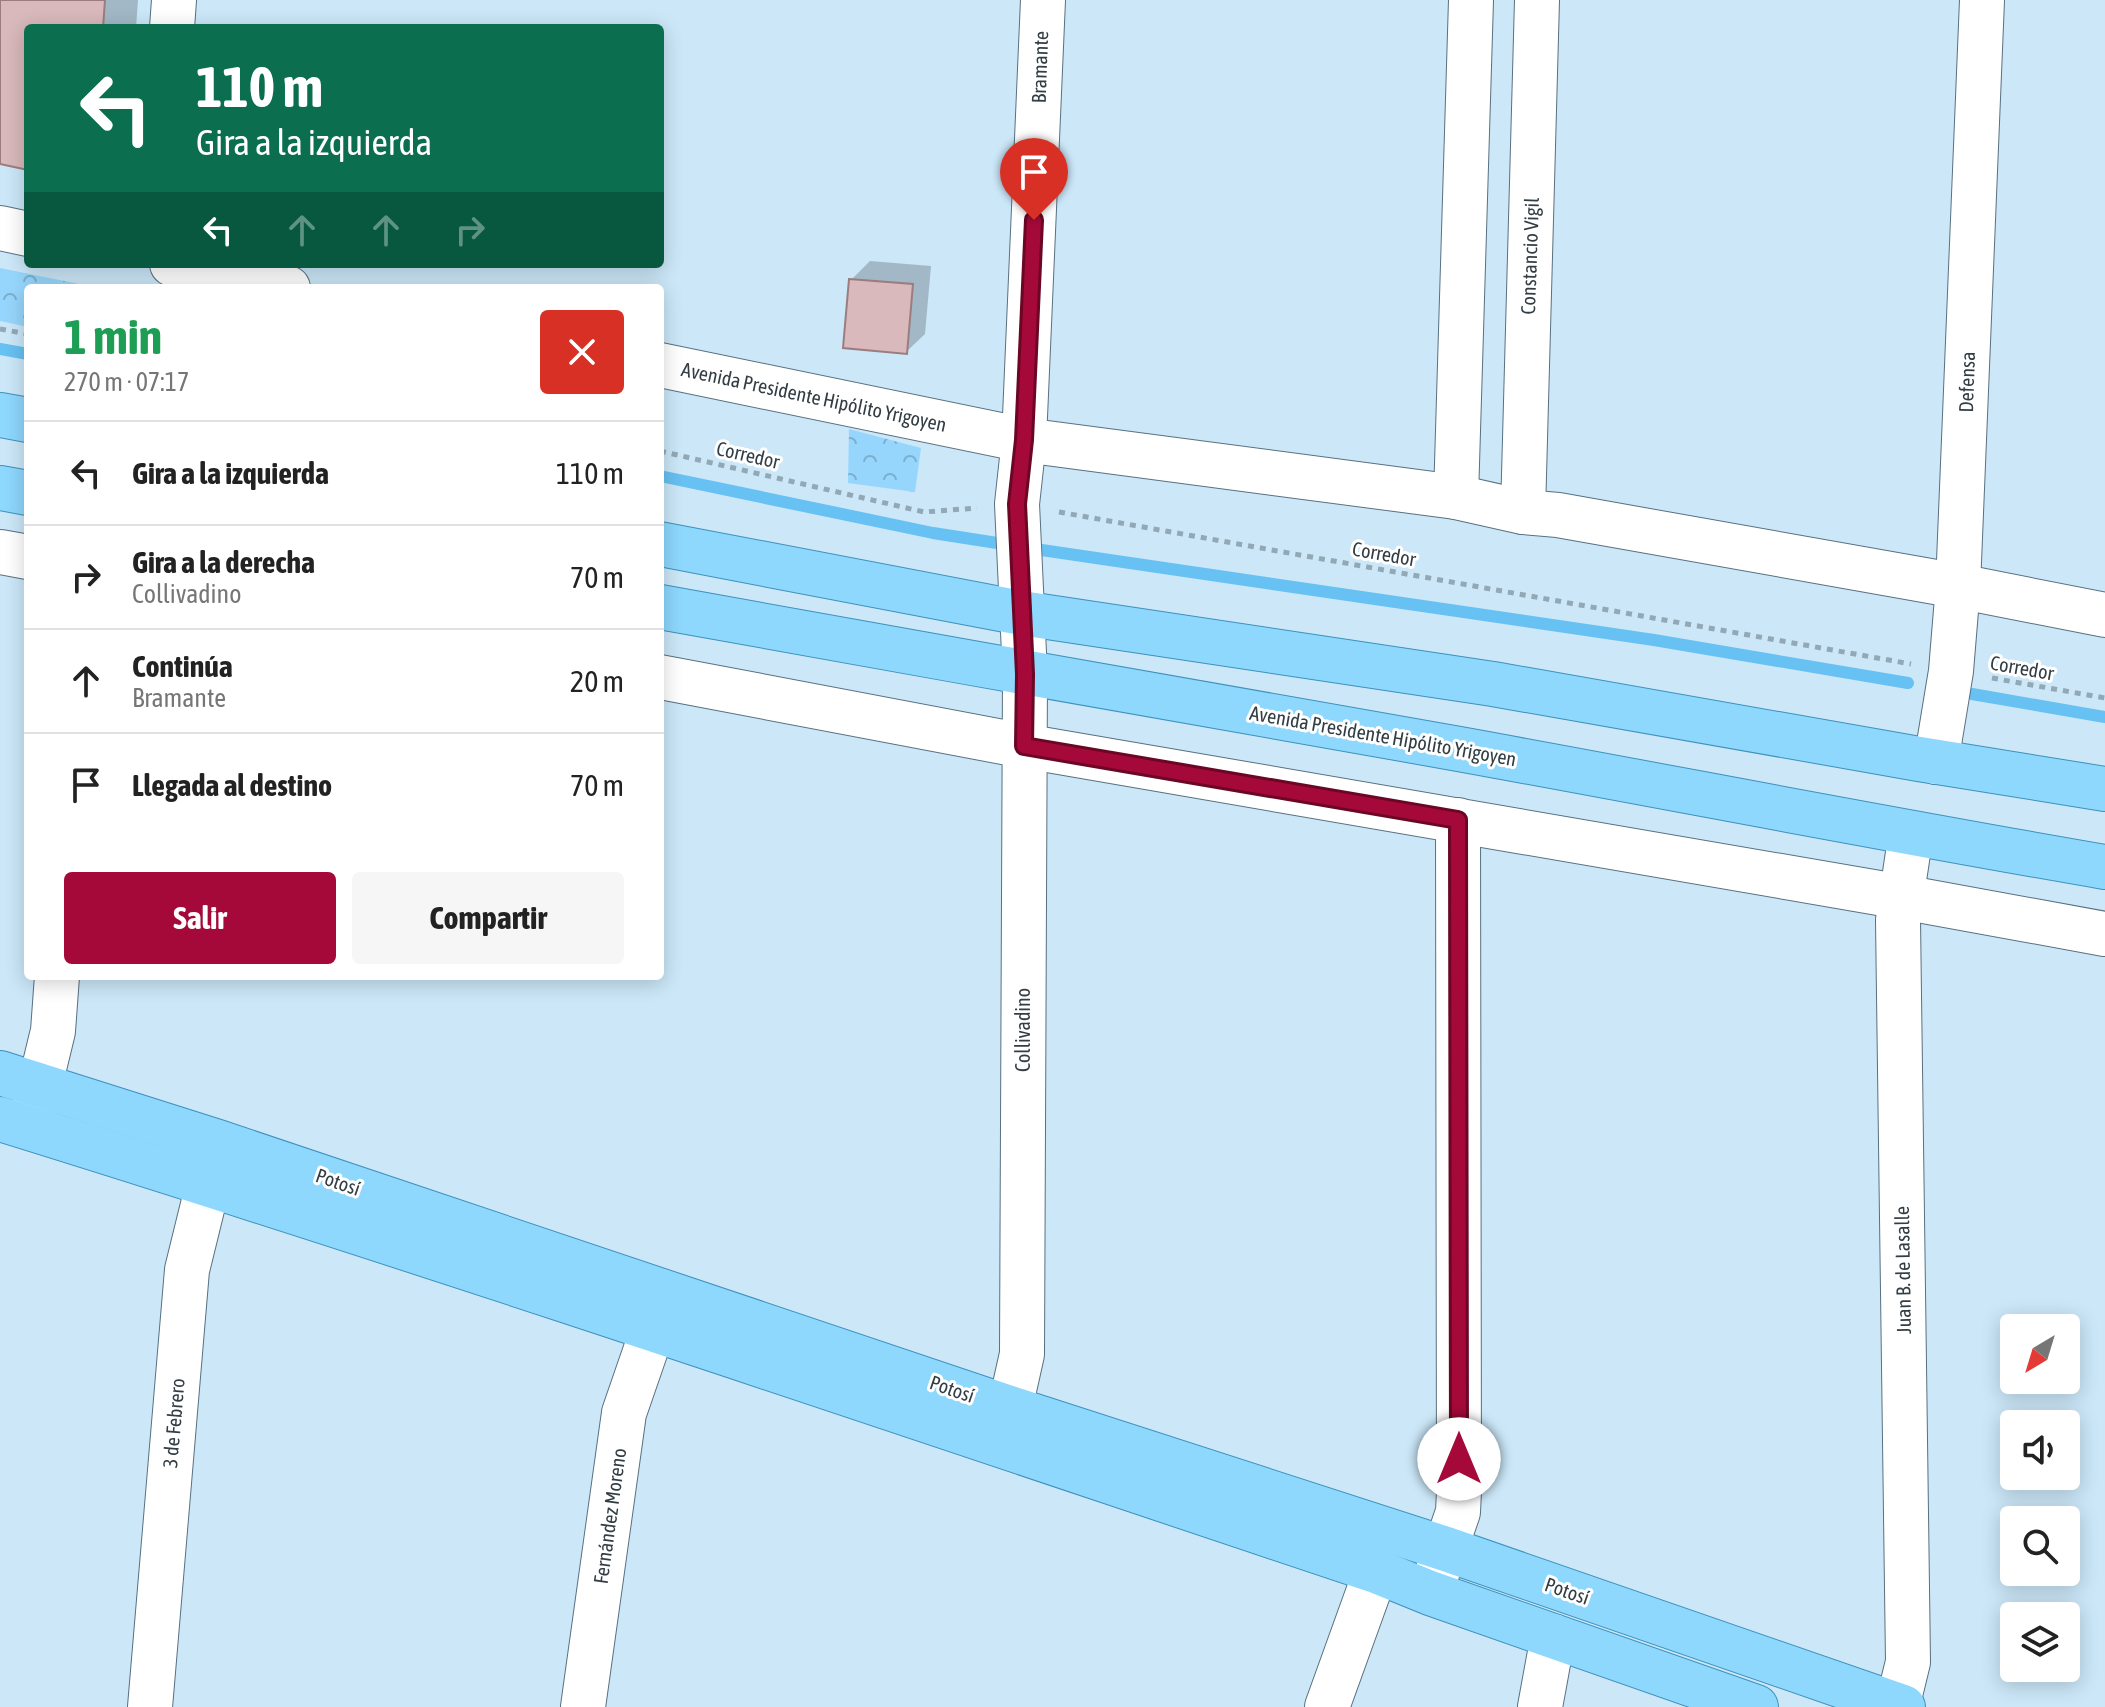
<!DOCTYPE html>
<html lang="es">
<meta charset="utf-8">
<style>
:root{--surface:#fff;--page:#f6f6f6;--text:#222;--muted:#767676;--line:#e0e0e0;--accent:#a40939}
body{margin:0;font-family:"Asap Condensed",sans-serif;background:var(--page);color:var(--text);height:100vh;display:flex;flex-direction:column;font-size:30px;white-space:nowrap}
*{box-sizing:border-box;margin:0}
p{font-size:26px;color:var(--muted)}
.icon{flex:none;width:44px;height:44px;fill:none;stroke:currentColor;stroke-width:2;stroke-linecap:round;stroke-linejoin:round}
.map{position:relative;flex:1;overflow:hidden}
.details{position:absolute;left:24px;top:284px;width:640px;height:696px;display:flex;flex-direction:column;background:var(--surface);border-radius:8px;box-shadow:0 4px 20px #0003}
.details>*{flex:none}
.hud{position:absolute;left:24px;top:24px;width:640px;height:244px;border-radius:8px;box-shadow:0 4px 20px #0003;background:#0b6e4f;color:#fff;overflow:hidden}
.needle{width:52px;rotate:218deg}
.tools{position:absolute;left:2000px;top:1314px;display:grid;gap:16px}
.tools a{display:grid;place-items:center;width:80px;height:80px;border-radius:8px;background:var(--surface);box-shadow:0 4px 20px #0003;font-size:40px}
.pin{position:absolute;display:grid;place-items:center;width:68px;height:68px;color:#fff;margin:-82px -34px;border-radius:50% 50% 50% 0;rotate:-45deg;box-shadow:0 0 8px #0007}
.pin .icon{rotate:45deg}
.me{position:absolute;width:88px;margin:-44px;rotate:0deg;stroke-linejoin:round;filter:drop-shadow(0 0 6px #0008)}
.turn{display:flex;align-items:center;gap:28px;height:168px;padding:0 40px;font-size:36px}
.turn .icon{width:104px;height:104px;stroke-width:2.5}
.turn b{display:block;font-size:56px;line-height:68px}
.lanes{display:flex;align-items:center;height:76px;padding:0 40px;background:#0003;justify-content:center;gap:40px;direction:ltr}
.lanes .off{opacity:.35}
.round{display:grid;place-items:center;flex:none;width:84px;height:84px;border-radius:8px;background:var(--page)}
.overview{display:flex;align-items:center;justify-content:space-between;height:136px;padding:0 40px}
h1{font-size:48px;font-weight:700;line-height:60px;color:#1e9e55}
.action{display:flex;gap:16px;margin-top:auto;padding:16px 40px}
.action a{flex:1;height:92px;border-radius:8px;background:var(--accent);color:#fff;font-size:32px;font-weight:700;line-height:92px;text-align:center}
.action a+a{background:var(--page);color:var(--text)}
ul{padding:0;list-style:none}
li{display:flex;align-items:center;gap:24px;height:104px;padding:0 40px;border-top:2px solid var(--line)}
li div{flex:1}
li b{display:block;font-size:30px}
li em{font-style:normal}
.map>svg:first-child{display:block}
.park{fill:url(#park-crowns)}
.shadow{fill:#0003}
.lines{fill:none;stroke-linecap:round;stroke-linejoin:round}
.stream{stroke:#67c1f2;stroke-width:12}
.building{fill:#d9b9bb;stroke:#9b7d7f;stroke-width:2}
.minor-casing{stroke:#587180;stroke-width:46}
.major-casing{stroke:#3d91bb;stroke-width:46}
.path{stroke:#92a8b5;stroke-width:5;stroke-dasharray:6 6;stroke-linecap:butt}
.minor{stroke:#fff;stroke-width:44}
.major{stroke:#8ed7fd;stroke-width:44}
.route-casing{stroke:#6b0625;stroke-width:20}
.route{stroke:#a40939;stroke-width:14}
.labels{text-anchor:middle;stroke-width:6;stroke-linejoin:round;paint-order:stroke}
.street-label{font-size:20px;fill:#333e44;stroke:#fff}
</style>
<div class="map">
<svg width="2105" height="1707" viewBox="0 0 2105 1707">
<defs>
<pattern id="park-crowns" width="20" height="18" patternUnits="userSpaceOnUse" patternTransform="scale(2)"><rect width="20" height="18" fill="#97d6fc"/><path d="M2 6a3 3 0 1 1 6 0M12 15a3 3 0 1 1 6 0" fill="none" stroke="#7cafce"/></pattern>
</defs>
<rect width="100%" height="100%" fill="#cbe7f8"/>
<g class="park">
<path d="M0,268L99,288H28V327L0,321Z"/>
<path d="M849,429L921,448L915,492L848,483Z"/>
</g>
<g class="shadow">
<path d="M0,0H138L136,28H28V168L0,162Z"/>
<path d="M870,261L931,266L925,334L906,352L851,280Z"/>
</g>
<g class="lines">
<g class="stream">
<path d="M0,349L28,354"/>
<path d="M660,476L933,533L1010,545"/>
<path d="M1028,548L1654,640L1908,683"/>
<path d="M1972,694L2105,717"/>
</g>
</g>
<g class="building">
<path d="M0,0H105L103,28H28V170L0,164Z"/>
<path d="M849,279L913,284L907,354L843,348Z"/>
</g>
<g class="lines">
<g class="minor-casing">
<g id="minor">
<path d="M172,28L174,0"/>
<path d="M0,228L28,234"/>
<path d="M172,264L288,288"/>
<path d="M660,365L1024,440L1456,497L1523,512L1558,515L1958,586L2105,615"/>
<path d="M1456,497L1471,0"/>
<path d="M1523,512L1537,0"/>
<path d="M0,552L28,557"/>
<path d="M660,677L1024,746L1902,897L2105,934"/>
<path d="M1936,762L1951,671L1958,586L1982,0"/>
<path d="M31,1122L53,1031L57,976"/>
<path d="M997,1442L1010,1408L1022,1354L1025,674L1017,504L1024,440L1043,0"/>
<path d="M1433,1585L1458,1512L1459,1491L1458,820"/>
<path d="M150,1707L187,1270L217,1148"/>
<path d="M583,1707L624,1413L653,1329"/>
<path d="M1327,1707L1376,1571"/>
<path d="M1540,1707L1553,1636"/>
<path d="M1897,1707L1908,1662L1898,920L1911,833"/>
</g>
</g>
<g class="major-casing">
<g id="major">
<path d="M0,415L28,420"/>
<path d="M0,488L28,493"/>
<path d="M660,544L1021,613L1493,684L1919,759L2105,789"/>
<path d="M660,607C926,656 1193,701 1459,749C1674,788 1889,830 2105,867"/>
<path d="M0,1073L218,1142L1010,1408L1446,1549L1903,1707"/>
<path d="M0,1119C461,1262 918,1418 1376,1571L1430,1593L1756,1707"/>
</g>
</g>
<g class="path">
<path d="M0,329L28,334"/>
<path d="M660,451L924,512L977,508"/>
<path d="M1059,512L1911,664"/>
<path d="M1992,678L2105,698"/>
</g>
<use href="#minor" class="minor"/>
<use href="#major" class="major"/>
</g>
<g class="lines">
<g class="route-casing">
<path id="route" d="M1034,220L1024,440L1017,504L1025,674L1024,746L1458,820L1459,1459"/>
</g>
<use href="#route" class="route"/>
</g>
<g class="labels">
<g class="street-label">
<text transform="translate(1040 67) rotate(-88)" y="7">Bramante</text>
<text transform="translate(1530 256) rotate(-88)" y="7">Constancio Vigil</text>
<text transform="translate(1967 382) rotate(-88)" y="7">Defensa</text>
<text transform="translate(814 397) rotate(12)" y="7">Avenida Presidente Hipólito Yrigoyen</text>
<text transform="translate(748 455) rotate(13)" y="7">Corredor</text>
<text transform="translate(1384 554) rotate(10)" y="7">Corredor</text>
<text transform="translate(2022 668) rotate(10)" y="7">Corredor</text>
<text transform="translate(1383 736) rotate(10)" y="7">Avenida Presidente Hipólito Yrigoyen</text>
<text transform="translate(1023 1030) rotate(-90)" y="7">Collivadino</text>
<text transform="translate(338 1182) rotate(19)" y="7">Potosí</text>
<text transform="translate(1903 1270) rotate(-91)" y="7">Juan B. de Lasalle</text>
<text transform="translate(952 1389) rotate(19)" y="7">Potosí</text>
<text transform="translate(174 1423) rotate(-85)" y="7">3 de Febrero</text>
<text transform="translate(610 1516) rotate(-82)" y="7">Fernández Moreno</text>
<text transform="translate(1567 1591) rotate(19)" y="7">Potosí</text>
</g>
</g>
</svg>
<div class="tools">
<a><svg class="needle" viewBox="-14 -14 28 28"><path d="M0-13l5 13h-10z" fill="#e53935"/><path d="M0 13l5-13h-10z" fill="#767676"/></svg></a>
<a><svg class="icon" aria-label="sound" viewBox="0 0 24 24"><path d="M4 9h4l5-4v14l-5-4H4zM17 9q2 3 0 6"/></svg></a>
<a><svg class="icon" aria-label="search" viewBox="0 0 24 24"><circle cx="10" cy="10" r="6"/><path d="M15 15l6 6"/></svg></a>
<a><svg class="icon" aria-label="layers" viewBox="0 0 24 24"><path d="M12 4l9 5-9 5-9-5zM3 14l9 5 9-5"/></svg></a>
</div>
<div class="pin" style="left:1034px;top:220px;background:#d93025"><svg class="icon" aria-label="arrive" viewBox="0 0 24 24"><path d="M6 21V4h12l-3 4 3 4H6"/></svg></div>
<svg class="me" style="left:1459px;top:1459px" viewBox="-20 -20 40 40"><circle r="19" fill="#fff"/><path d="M0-13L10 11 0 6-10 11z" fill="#a40939"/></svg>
<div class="hud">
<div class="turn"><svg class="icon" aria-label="left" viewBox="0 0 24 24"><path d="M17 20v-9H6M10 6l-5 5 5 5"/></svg><div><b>110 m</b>Gira a la izquierda</div></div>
<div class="lanes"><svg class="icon" aria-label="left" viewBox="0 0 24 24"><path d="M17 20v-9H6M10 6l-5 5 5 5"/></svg><svg class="icon off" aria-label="ahead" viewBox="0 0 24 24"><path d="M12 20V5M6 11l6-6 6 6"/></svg><svg class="icon off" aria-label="ahead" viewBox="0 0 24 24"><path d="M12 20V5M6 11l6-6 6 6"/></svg><svg class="icon off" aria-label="right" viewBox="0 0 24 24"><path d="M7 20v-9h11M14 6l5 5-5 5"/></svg></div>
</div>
<section class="details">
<div class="overview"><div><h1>1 min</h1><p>270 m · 07:17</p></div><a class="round" style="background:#d93025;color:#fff"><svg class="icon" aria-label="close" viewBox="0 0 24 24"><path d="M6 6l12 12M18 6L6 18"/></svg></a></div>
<ul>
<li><svg class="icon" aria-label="left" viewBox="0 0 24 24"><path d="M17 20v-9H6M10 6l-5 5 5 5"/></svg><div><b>Gira a la izquierda</b></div><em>110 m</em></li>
<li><svg class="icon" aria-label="right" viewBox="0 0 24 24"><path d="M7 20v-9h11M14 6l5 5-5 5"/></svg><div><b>Gira a la derecha</b><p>Collivadino</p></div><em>70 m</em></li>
<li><svg class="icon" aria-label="ahead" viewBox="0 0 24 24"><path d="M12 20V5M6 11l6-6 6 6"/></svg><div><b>Continúa</b><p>Bramante</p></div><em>20 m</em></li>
<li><svg class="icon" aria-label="arrive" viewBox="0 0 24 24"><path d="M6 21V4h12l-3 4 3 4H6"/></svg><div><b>Llegada al destino</b></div><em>70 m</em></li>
</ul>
<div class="action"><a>Salir</a><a>Compartir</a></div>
</section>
</div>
